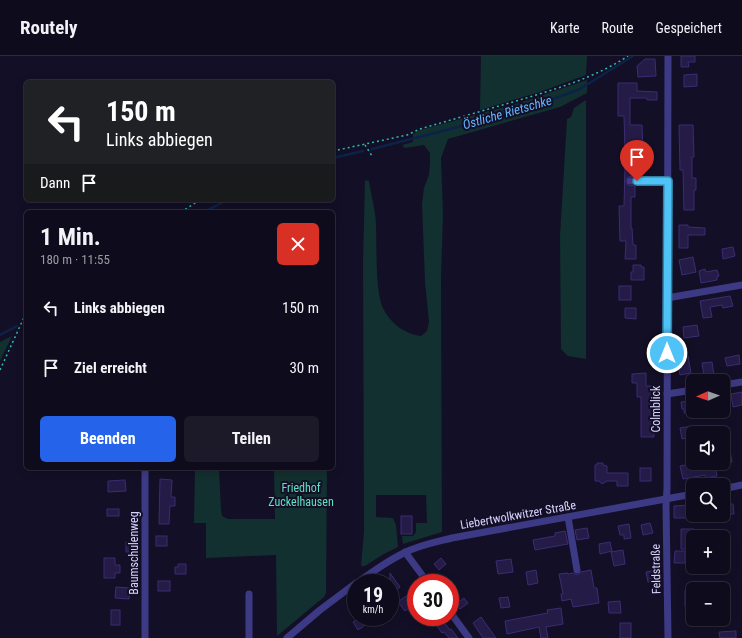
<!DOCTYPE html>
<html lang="de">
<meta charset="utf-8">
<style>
:root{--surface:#0e0b1c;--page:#1c1929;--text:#f1f3f6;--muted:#9b9ba3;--line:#2e2b3b;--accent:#2563eb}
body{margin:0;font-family:"Roboto Condensed",sans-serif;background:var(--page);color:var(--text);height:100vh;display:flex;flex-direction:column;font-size:15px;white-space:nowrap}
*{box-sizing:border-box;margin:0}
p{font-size:13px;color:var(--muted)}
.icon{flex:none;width:22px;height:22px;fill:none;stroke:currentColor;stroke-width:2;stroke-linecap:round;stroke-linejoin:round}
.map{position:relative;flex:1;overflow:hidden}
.panel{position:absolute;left:24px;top:154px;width:311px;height:260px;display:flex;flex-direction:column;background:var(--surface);border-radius:6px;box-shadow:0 2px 10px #0003,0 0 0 1px var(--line)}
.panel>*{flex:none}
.banner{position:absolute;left:24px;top:24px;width:311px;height:122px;border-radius:6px;box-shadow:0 2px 10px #0003,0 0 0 1px var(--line);background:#202124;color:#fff;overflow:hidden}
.needle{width:26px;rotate:268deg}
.tools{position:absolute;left:686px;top:318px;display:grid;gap:8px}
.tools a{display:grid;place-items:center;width:44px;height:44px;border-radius:6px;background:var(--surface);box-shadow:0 2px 10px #0003,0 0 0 1px var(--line);font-size:20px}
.speed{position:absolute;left:347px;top:518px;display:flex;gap:8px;font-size:20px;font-weight:700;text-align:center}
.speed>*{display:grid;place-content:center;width:52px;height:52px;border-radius:50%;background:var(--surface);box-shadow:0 2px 10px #0003,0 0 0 1px var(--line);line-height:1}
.speed small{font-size:10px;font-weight:400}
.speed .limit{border:6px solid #d22;background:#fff;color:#111}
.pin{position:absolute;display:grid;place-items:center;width:34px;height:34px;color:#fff;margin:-41px -17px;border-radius:50% 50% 50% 0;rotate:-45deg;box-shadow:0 0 4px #0007}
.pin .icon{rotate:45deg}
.me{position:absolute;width:44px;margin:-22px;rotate:0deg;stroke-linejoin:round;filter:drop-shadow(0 0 3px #0008)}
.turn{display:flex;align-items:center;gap:14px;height:84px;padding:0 16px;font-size:18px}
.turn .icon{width:52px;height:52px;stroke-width:2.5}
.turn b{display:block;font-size:28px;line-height:34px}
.then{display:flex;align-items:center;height:38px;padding:0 16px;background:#0003;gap:8px;font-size:15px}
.round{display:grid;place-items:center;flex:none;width:42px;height:42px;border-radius:6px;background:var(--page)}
.headline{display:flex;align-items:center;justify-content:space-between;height:68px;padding:0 16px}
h1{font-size:24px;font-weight:700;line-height:30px}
.cta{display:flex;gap:8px;margin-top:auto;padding:8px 16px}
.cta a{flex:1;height:46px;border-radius:6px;background:var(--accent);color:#fff;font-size:16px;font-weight:700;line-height:46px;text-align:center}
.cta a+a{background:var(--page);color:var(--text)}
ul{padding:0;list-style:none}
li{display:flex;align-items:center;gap:12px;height:60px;padding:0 16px}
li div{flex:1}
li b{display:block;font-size:15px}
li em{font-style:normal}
header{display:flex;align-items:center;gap:24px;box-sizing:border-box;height:56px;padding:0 20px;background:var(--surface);border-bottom:1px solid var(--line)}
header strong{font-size:19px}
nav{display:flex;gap:22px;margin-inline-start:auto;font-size:14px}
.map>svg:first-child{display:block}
.green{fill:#12302f}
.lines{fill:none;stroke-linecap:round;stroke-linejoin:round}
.stream{stroke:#0c2248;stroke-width:2.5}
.building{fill:#241b47;stroke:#3b2d73}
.path{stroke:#2fb8b0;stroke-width:1.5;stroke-dasharray:2 3;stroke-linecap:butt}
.minor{stroke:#3d3a85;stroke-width:7}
.route-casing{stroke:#337fa1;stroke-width:10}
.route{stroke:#4fc3f7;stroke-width:7}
.labels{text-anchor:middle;stroke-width:4;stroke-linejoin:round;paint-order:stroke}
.street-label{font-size:12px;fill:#d9d4ff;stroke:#130f26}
.park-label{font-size:12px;fill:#5fe0c0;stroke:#130f26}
.water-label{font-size:13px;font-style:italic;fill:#62b6ff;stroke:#130f26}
</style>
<header>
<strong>Routely</strong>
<nav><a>Karte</a><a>Route</a><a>Gespeichert</a></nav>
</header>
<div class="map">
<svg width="742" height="582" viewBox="0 0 742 582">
<rect width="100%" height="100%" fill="#130f26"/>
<g class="green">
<path d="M481,0H587L586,19L540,36L480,54Z"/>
<path d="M587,24V37L560,51L448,83L441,102L443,158L441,222L442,476L403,488L402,480H413L416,476V467H427L426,439H376V461L393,462L396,469L398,491L382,499L365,510H361L364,475L363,206L365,124L369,125C371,140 376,155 376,170C377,191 375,235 383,252C390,267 405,278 421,280L427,275L429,266L425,226L422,148L424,132L429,119L430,107V97L424,89L405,92L402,89L413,86V78L420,74L519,47Z"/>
<path d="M586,44V303L568,300L561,293L560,180L567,63L571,61L574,52Z"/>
<path d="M12,280L0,305V286Z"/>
<path d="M195,412H219L221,454L222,460L228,463H275L274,413L327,412L326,537L324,541L277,580L276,499L206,502V467H194Z"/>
</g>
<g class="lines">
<g class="stream">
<path d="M372,93L521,55L580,33L633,0"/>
<path d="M333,102L363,95"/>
<path d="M204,156L227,144"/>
<path d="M0,279L17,270"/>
</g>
</g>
<g class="building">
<path d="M681,0H695V6H688L689,11H681Z"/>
<path d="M645,3H655L656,20L638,21L637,10Z"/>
<path d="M697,18V30L684,31V19Z"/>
<path d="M618,27H637V35L657,36V44H647V42H630V69H642L643,96H625L624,60H618Z"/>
<path d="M679,69H693L694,101H692V122H696V134H694V154H684L683,114H680Z"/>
<path d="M625,110H635V120L628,121L625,125L628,129L635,130V141H631V172H632L633,189H636V203H625L626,185H620L619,150H624Z"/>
<path d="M679,169H688V171L705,172V179H688V192H679Z"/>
<path d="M733,191L735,200L723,203L722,193Z"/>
<path d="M693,201L696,216L682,219L679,204Z"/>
<path d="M633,209H641V211H644V224H631V216H633Z"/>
<path d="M705,213L706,216L717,214L719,220L717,221V224L701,227L699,215Z"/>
<rect x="619" y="230" width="12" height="14"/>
<path d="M730,240L733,250L723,252L722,249L710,251L712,261L703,262L700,245Z"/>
<path d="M625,252H636V263L625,262Z"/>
<path d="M697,269L699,280L684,282L683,271Z"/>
<path d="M739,299L740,308L727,310L725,302Z"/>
<path d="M688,300L691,317L680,319L677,302Z"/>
<path d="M712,306L714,319L704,320L702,307Z"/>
<path d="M646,317V330H654V381H641V341H637V327H632V318Z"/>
<path d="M742,336V349L733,351L731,338Z"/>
<path d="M693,345V356L684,357V353H682L681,346Z"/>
<path d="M692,370L693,381L682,383L680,372Z"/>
<path d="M730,395L732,406L723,408V397Z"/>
<path d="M597,407H603V409L607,410V417H628V430H617V425H607L602,428L599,425H595V409H597Z"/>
<path d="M691,408L692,413L715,408L717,420L706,422L705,419L683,423L680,410Z"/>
<rect x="640" y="412" width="11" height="13"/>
<path d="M160,423L172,424L171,441H175V450H170L169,468H159Z"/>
<path d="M125,424L126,435L108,436V425Z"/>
<path d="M723,448H733L734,458H724Z"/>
<path d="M690,449L692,462H674V450Z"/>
<rect x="107" y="453" width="12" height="7"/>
<rect x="401" y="460" width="11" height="18"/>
<path d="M650,467L653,477L643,479L641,469Z"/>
<path d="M629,468L631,482L624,483V479H620L618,470Z"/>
<path d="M587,472L589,482L577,484L575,474Z"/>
<path d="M681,473H694V481L693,486H691V493H681Z"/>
<path d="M565,475L568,488L535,494L533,484L555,480V477Z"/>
<rect x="156" y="480" width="11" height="10"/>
<rect x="126" y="486" width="10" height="10"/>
<path d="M610,486L612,495L600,498L599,488Z"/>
<path d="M623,494L625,508L614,510L611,496Z"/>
<path d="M675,495H685V507H674Z"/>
<path d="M104,502H115V509H120V517H115V522H104Z"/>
<path d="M441,502L446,508L439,514L434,508Z"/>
<path d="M511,503L513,516L498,518L496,505Z"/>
<path d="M178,508H186V518H175V511H178Z"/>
<path d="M536,514L538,527L528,529L526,516Z"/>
<path d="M591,514L594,532H597L599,547L573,551L571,543L562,545L561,538H563L559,518L567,517L568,518L573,517L577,519L581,516Z"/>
<path d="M656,514L658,524L648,526L646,516Z"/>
<path d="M390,517L400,531L390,538Z"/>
<rect x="158" y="525" width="12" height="10"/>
<path d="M116,531L130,532L129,543L115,542Z"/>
<rect x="685" y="535" width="8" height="15"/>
<path d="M406,540L413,549L405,555L398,546Z"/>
<path d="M508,541L510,551L501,552L499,542Z"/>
<path d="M464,542L468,547L460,553L456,548Z"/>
<path d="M620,545L621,557H609L608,546Z"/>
<path d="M561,552L563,568L546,571L548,582H541L539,571L507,578L505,565L548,557L547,554Z"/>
<rect x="111" y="554" width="9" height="15"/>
<path d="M360,561H364L368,567L358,574L353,566Z"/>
<path d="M481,561L493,578L496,582H483L473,567Z"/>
<path d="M443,565L450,574L451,573L458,582H449L444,576L442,577L437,570Z"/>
<rect x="620" y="567" width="11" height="15"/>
<path d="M736,575V582H720L719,576Z"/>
</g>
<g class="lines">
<g class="path">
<path d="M365,89L372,100"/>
<path d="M333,95L407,79L420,73C454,63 489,53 523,43C559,32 596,21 628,0"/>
<path d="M181,156L200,144"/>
<path d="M0,314L26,257"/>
</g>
<g class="minor">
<path d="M668,0L667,433L666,449L668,582"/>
<path d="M630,125H669"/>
<path d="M667,242L742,229"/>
<path d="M723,329L742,326"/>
<path d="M667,338L693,334"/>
<path d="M145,412V582"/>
<path d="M723,433L742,429"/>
<path d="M568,461L577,514"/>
<path d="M405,496L428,527"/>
<path d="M357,527C372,516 387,505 404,497C419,489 436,486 452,482L693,438"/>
<path d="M450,556L469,582"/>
<path d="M249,582V538"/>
<path d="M287,582L320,554L356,527"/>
</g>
</g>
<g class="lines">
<g class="route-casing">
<path id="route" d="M637,125H668L667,297"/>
</g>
<use href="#route" class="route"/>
</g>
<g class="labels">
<g class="street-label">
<text transform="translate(656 353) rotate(-90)" y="4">Colmblick</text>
<text transform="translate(518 459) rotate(-10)" y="4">Liebertwolkwitzer Straße</text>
<text transform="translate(134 497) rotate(-90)" y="4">Baumschulenweg</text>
<text transform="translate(656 513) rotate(-91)" y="4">Feldstraße</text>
</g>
<g class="park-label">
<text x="301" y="436">Friedhof<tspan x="301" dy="14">Zuckelhausen</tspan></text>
</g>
<g class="water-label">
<text transform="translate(507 56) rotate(-16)" y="5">Östliche Rietschke</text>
</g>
</g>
</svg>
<div class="tools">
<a><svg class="needle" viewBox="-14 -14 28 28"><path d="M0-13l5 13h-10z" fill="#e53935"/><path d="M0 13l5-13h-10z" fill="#9b9ba3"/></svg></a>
<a><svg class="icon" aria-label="sound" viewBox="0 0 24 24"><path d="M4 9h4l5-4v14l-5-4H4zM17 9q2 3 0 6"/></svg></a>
<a><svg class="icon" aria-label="search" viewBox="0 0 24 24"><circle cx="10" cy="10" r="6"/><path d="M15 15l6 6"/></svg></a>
<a>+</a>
<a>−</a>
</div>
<div class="speed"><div>19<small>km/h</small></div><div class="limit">30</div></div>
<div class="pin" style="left:637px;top:125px;background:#d93025"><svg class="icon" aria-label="arrive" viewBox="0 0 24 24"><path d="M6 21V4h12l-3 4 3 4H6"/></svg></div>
<svg class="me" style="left:667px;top:297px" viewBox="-20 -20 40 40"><circle r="17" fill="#4fc3f7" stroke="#fff" stroke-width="3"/><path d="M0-11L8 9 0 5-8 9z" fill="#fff"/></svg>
<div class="banner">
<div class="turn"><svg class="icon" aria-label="left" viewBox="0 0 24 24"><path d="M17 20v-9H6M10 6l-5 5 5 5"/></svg><div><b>150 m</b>Links abbiegen</div></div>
<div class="then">Dann<svg class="icon" aria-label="arrive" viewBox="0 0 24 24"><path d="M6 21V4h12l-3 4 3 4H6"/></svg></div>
</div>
<section class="panel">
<div class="headline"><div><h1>1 Min.</h1><p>180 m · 11:55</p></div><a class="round" style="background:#d93025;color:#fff"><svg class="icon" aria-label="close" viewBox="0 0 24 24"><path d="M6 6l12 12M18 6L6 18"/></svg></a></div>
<ul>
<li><svg class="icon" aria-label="left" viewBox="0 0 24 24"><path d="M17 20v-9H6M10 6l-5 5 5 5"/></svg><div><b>Links abbiegen</b></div><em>150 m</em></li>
<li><svg class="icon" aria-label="arrive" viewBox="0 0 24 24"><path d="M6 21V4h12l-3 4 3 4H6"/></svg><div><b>Ziel erreicht</b></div><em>30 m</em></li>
</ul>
<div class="cta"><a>Beenden</a><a>Teilen</a></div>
</section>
</div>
